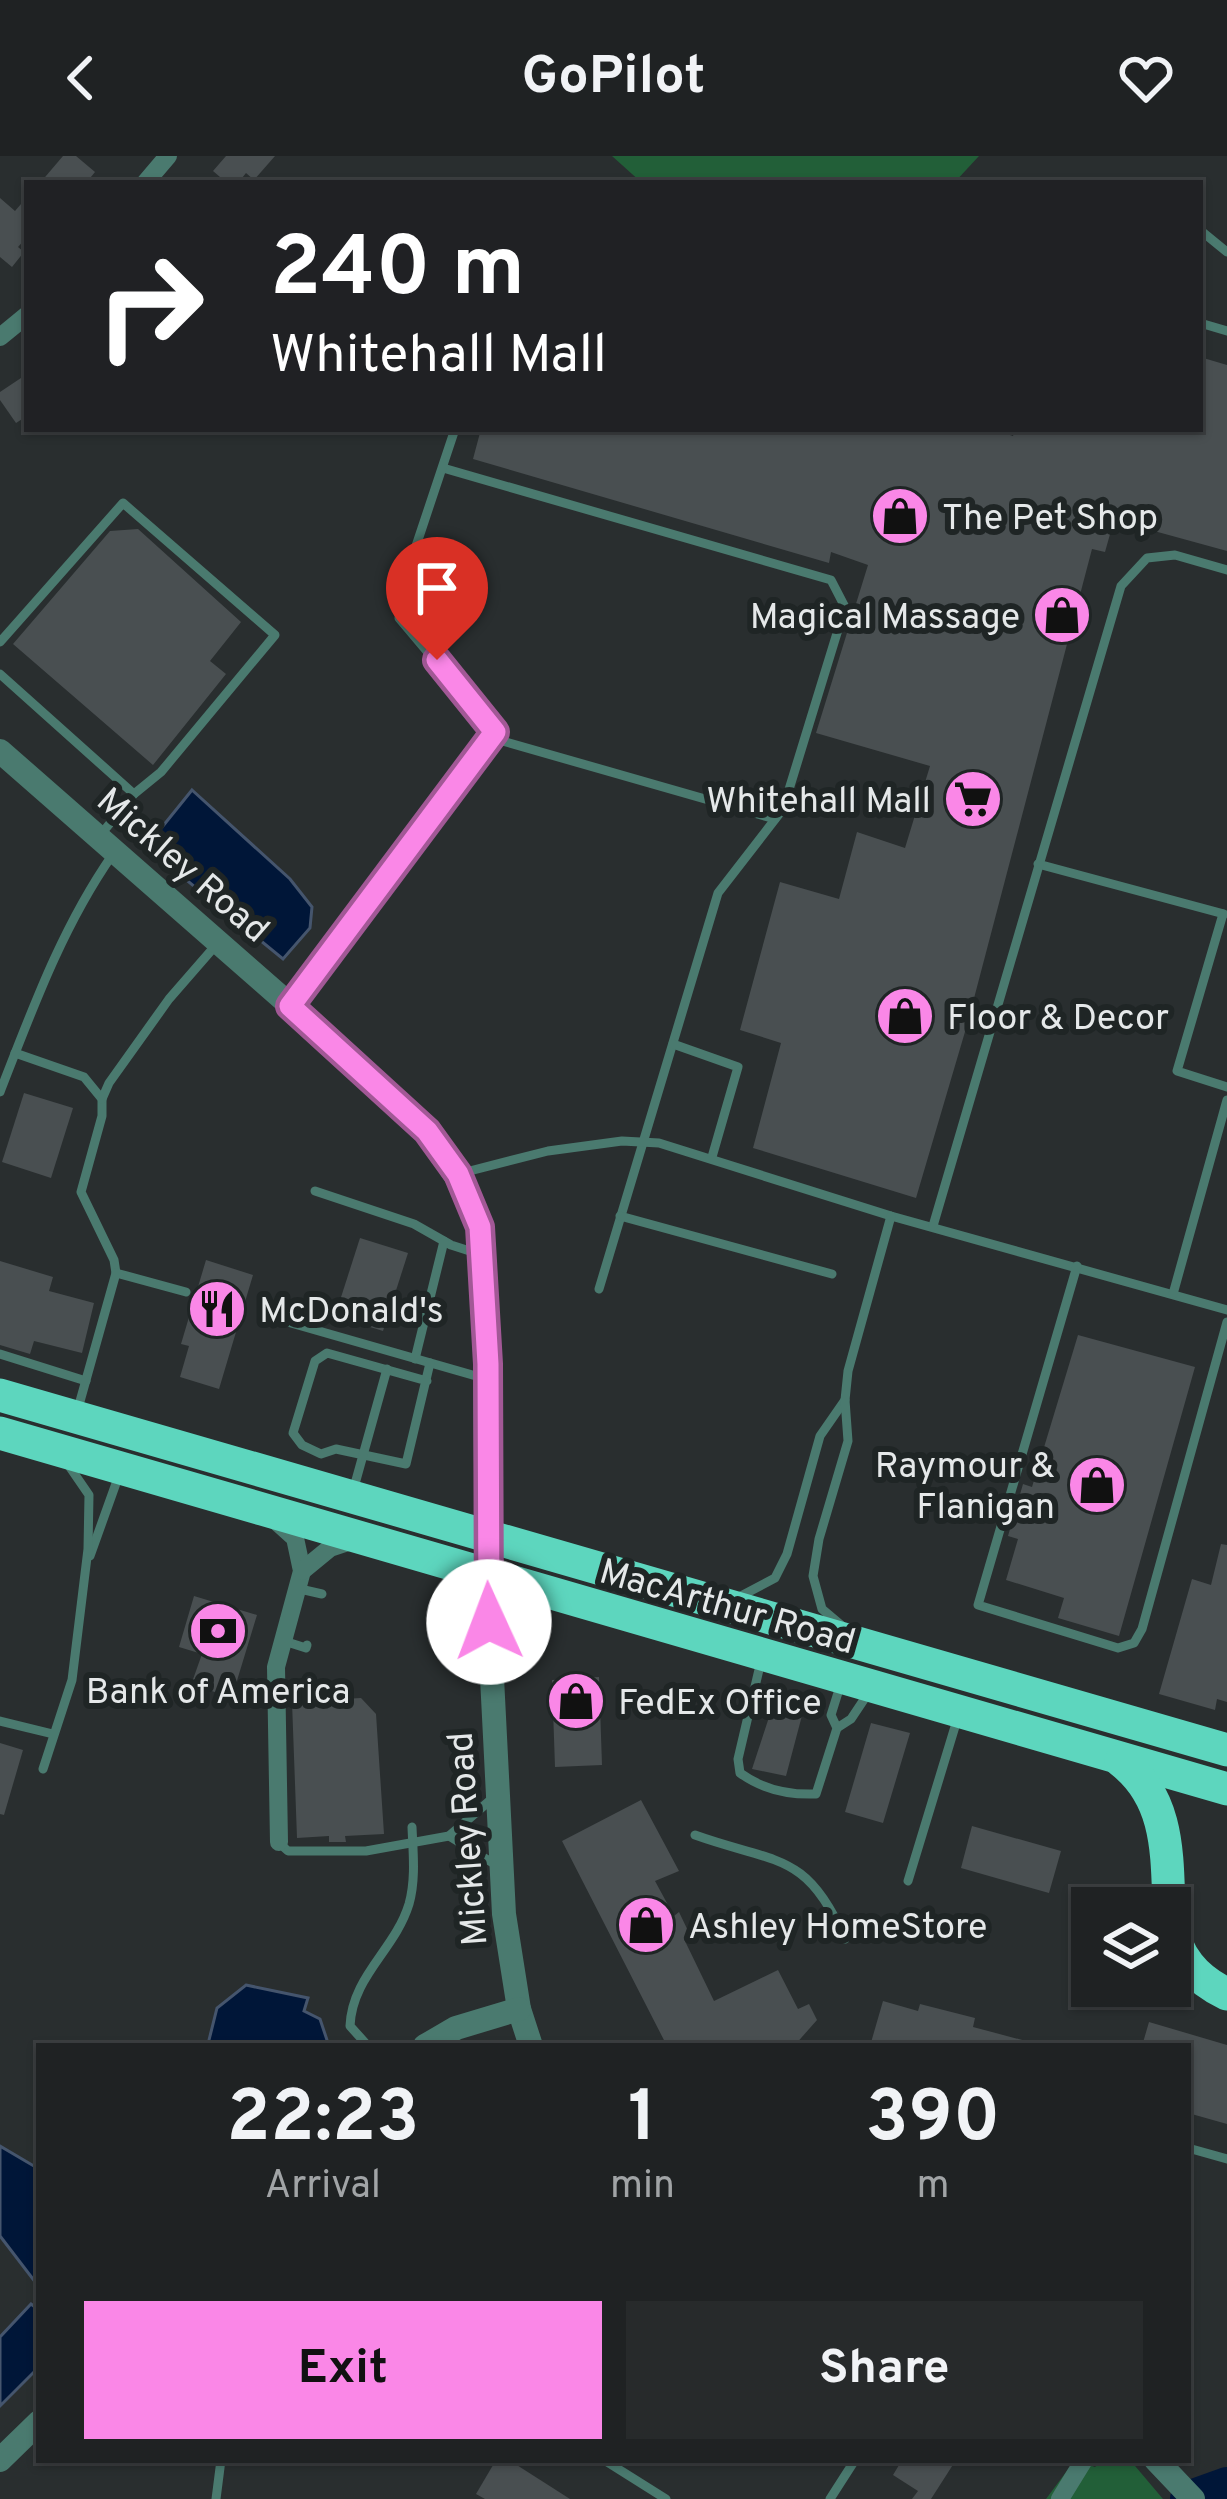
<!DOCTYPE html>
<style>
:root{--surface:#1f2223;--page:#272a2b;--text:#f1f3f6;--muted:#a1a4a6;--line:#3c3f41;--accent:#fa87e7}
body{margin:0;font-family:Overpass,sans-serif;background:var(--page);color:var(--text);height:100vh;display:flex;flex-direction:column;font-size:45px;white-space:nowrap}
*{box-sizing:border-box;margin:0}
p{font-size:39px;color:var(--muted)}
.icon{flex:none;width:66px;height:66px;fill:none;stroke:currentColor;stroke-width:2;stroke-linecap:round;stroke-linejoin:round}
.map{position:relative;flex:1;overflow:hidden}
.side{position:absolute;left:36px;top:1887px;width:1155px;height:420px;display:flex;flex-direction:column;background:var(--surface);border-radius:0px;box-shadow:0 3px 9px #0004,0 0 0 3px var(--line)}
.side>*{flex:none}
.top-card{position:absolute;left:24px;top:24px;width:1179px;height:252px;border-radius:0px;box-shadow:0 3px 9px #0004,0 0 0 3px var(--line);background:#202124;color:#fff;overflow:hidden}
.controls{position:absolute;left:1071px;top:1731px;display:grid;gap:24px}
.controls a{display:grid;place-items:center;width:120px;height:120px;border-radius:0px;background:var(--surface);box-shadow:0 3px 9px #0004,0 0 0 3px var(--line);font-size:60px}
.pin{position:absolute;display:grid;place-items:center;width:102px;height:102px;color:#fff;margin:-123px -51px;border-radius:50% 50% 50% 0;rotate:-45deg;box-shadow:0 0 12px #0007}
.pin .icon{rotate:45deg}
.me{position:absolute;width:132px;margin:-66px;rotate:358deg;stroke-linejoin:round;filter:drop-shadow(0 0 9px #0008)}
.turn{display:flex;align-items:center;gap:42px;height:252px;padding:0 48px;font-size:54px}
.turn .icon{width:156px;height:156px;stroke-width:2.5}
.turn b{display:block;font-size:84px;line-height:102px}
.eta{display:flex;justify-content:space-evenly;align-items:center;height:204px;text-align:center}
.eta b{font-size:72px;font-weight:700;line-height:84px}
.primary-button{display:flex;gap:24px;margin-top:auto;padding:24px 48px}
.primary-button a{flex:1;height:138px;border-radius:0px;background:var(--accent);color:#111;font-size:48px;font-weight:700;line-height:138px;text-align:center}
.primary-button a+a{background:var(--page);color:var(--text)}
header{display:flex;justify-content:space-between;align-items:center;height:156px;padding:0 48px;background:var(--surface);font-size:54px;font-weight:700}
.map>svg:first-child{display:block}
.green{fill:#225f38}
.water{fill:#001638;stroke:#45556d;stroke-width:3}
.lines{fill:none;stroke-linecap:round;stroke-linejoin:round}
.river{stroke:#001638;stroke-width:36}
.building{fill:#494f51}
.service{stroke:#4a7a6f;stroke-width:9}
.minor{stroke:#4a7a6f;stroke-width:18}
.tertiary{stroke:#4a7a6f;stroke-width:24}
.trunk{stroke:#5dd6be;stroke-width:33}
.route-casing{stroke:#a25896;stroke-width:30}
.route{stroke:#fa87e7;stroke-width:21}
.labels{text-anchor:middle;stroke-width:12;stroke-linejoin:round;paint-order:stroke}
.poi-label{font-size:36px;fill:#e5e8e9;stroke:#1f2525;text-anchor:start}
.street-label{font-size:36px;fill:#e5e8e9;stroke:#1f2525}
</style>
<header><svg class="icon" aria-label="back" viewBox="0 0 24 24"><path d="M15 5l-7 7 7 7"/></svg>GoPilot<svg class="icon" aria-label="heart" viewBox="0 0 24 24"><path d="M12 20l-8-8c-3-5 5-10 8-4 3-6 11-1 8 4z"/></svg></header>
<div class="map">
<svg width="1227" height="2343" viewBox="0 0 1227 2343">
<rect width="100%" height="100%" fill="#292e2f"/>
<g class="green">
<path d="M612,0H979L954,27H642Z"/>
<path d="M1075,2304L1095,2311L1103,2304H1130L1163,2343H1046Z"/>
</g>
<g class="water">
<path d="M192,634L290,723L312,751L310,772L283,803L146,691Z"/>
<path d="M246,1829L308,1842L304,1855L320,1863L329,1890H214L209,1884L217,1852Z"/>
<path d="M0,1990L39,2013V2131L0,2080Z"/>
<path d="M31,2148L39,2154V2211L0,2250V2181Z"/>
</g>
<g class="lines">
<path class="river" d="M1188,2343L1227,2329"/>
</g>
<g class="building">
<path d="M63,0H76L95,16L86,27H40Z"/>
<path d="M226,0H275L254,24L246,17L238,27H227L213,15Z"/>
<path d="M27,41V81L18,91L24,96L12,111L0,101V42L15,55Z"/>
<path d="M1200,201L1227,209V395L1114,364L1105,396L1092,393L967,869L916,1042L753,992L781,887L740,874L780,726L839,743L857,676L905,692L930,610L816,577L868,409L831,396L829,407L473,303L481,273H992L1013,280L1015,273H1200Z"/>
<path d="M27,218V260L16,267L0,244V236Z"/>
<path d="M138,373L241,466L210,505L226,518L153,609L13,488L110,375Z"/>
<path d="M24,937L73,952L51,1022L2,1006Z"/>
<path d="M360,1082L408,1097L383,1175L335,1160Z"/>
<path d="M206,1104L253,1119L219,1233L180,1221L189,1190L181,1188Z"/>
<path d="M0,1105L53,1121L49,1135L94,1147L82,1197L34,1185L30,1198L0,1189Z"/>
<path d="M1078,1179L1195,1211L1119,1480L1058,1462L1064,1442L1006,1424L1018,1383L1008,1380L1023,1328L1032,1331Z"/>
<path d="M1221,1388L1227,1389V1546L1217,1543L1215,1554L1159,1538L1192,1423L1211,1429Z"/>
<path d="M194,1440L257,1459L232,1541L191,1529L202,1498L179,1491Z"/>
<path d="M599,1521L602,1609L555,1611L552,1524Z"/>
<path d="M361,1542L376,1558L384,1678L345,1680L346,1686H329V1680L297,1682L292,1546Z"/>
<path d="M775,1543L804,1552L786,1620L752,1613Z"/>
<path d="M871,1567L910,1577L883,1667L845,1656Z"/>
<path d="M0,1587L23,1594L4,1659L0,1658Z"/>
<path d="M641,1644L679,1715L655,1725L674,1760L679,1756L690,1779L684,1783L714,1845L778,1814L798,1853L809,1848L817,1864L794,1890H667L562,1685Z"/>
<path d="M972,1670L1061,1695L1049,1737L961,1712Z"/>
<path d="M883,1845L918,1855L920,1848L975,1862L973,1871L1026,1885L1025,1890H870Z"/>
<path d="M1149,1866L1227,1889V1968L1188,1957V1890H1142Z"/>
<path d="M496,2304H509L570,2343H485L476,2338Z"/>
<path d="M902,2304H956L931,2343H912L918,2335L893,2319Z"/>
</g>
<g class="lines">
<g class="service">
<path d="M1200,74L1227,96"/>
<path d="M1200,167L1227,175"/>
<path d="M443,312L831,424L845,451L783,653L718,737L599,1133"/>
<path d="M0,486L123,347L275,479L161,616L134,638"/>
<path d="M0,518L134,638L102,677"/>
<path d="M492,582L775,663"/>
<path d="M1038,708L1224,758"/>
<path d="M1223,758L1177,915L1227,931"/>
<path d="M293,847L495,576L399,462L414,396L455,273"/>
<path d="M673,888L738,911L712,1001"/>
<path d="M15,897L84,921L102,943V960L81,1036L114,1104L116,1117"/>
<path d="M0,936C32,854 62,771 113,698"/>
<path d="M102,943L109,927L169,843L216,789"/>
<path d="M458,1018L548,995L622,985L659,987L891,1060L1227,1154"/>
<path d="M315,1035L414,1068L451,1089L479,1098"/>
<path d="M620,1060L832,1118"/>
<path d="M933,1070L1121,430L1147,402L1175,399L1227,414"/>
<path d="M1077,1110L978,1449L1118,1492L1134,1487L1142,1473L1227,1166"/>
<path d="M1173,1138L1227,944"/>
<path d="M277,1163L483,1222"/>
<path d="M0,1198L86,1225"/>
<path d="M415,1203L444,1085"/>
<path d="M427,1225L327,1197L315,1205L293,1277L302,1289L321,1298L336,1293L406,1308L430,1207"/>
<path d="M77,1256L116,1117L186,1136"/>
<path d="M353,1335L387,1213"/>
<path d="M90,1400L119,1319"/>
<path d="M300,1433L322,1438"/>
<path d="M739,1441L775,1422L787,1398L820,1280L845,1244"/>
<path d="M841,1469L822,1453L813,1420L819,1383L848,1285L845,1244L848,1215L891,1060"/>
<path d="M284,1485L306,1492L307,1489"/>
<path d="M761,1505L738,1603L740,1617C762,1633 789,1639 816,1638L837,1572L831,1559L841,1527"/>
<path d="M0,1565L53,1578"/>
<path d="M837,1572L851,1563L869,1536"/>
<path d="M43,1613L72,1524L88,1393L89,1339L67,1307"/>
<path d="M695,1679C776,1708 807,1695 845,1783"/>
<path d="M449,1680L496,1709"/>
<path d="M279,1687L288,1695H366L449,1680L494,1641"/>
<path d="M908,1725L957,1564"/>
<path d="M368,1890L350,1870C352,1820 395,1794 409,1748C416,1723 413,1696 412,1671"/>
<path d="M1188,1992L1227,2003"/>
<path d="M604,2304L666,2343"/>
<path d="M216,2343L221,2304"/>
<path d="M830,2343L855,2304"/>
</g>
<g class="minor">
<path d="M145,27L168,0"/>
<path d="M0,181L27,159"/>
<path d="M275,1364L295,1382L302,1415L276,1511L279,1686"/>
<path d="M302,1415L330,1392L354,1384"/>
<path d="M1060,2343L1084,2304"/>
</g>
<g class="tertiary">
<path d="M0,595L356,907L427,975L468,1039L480,1071L484,1099L487,1423L504,1758L519,1853L531,1890"/>
<path d="M425,1890L456,1872L519,1853"/>
<path d="M0,2304L39,2266"/>
<path d="M1156,2304L1193,2343"/>
</g>
<g class="trunk">
<path d="M0,1239L1227,1594"/>
<path d="M0,1277L1227,1633"/>
<path d="M1121,1605C1169,1642 1167,1697 1169,1752"/>
<path d="M1170,1765C1176,1800 1195,1823 1227,1838"/>
</g>
</g>
<g class="lines">
<g class="route-casing">
<path id="route" d="M437,504L495,576L290,850L427,975L458,1018L480,1071L488,1208L489,1466"/>
</g>
<use href="#route" class="route"/>
</g>
<defs>
<g id="shop-disc" transform="scale(3)"><circle r="9.5" fill="#fa87e7" stroke="#1f2525"/><path d="M-5-2.5h2.3a2.7 3.5 0 0 1 5.4 0H5L5.5 6h-11ZM-1.5-2.5h3a1.5 2.3 0 0 0-3 0Z" fill="#111"/></g>
<g id="supermarket-disc" transform="scale(3)"><circle r="9.5" fill="#fa87e7" stroke="#1f2525"/><path d="M-6-5.5h2.5l.6 2H6L4.5 2H-2.5L-4.4-4H-6ZM-1.5 3.2a1.3 1.3 0 1 0 .1 0ZM3 3.2a1.3 1.3 0 1 0 .1 0Z" fill="#111"/></g>
<g id="restaurant-disc" transform="scale(3)"><circle r="9.5" fill="#fa87e7" stroke="#1f2525"/><path d="M-5-6h1v4h1v-4h1v4h1v-4h1v5L-1.5 .5V6h-2V.5L-5-1ZM5-6V6H3V1.5H1.5Q1.5-4 5-6Z" fill="#111"/></g>
<g id="bank-disc" transform="scale(3)"><circle r="9.5" fill="#fa87e7" stroke="#1f2525"/><path d="M-6-4H6V4H-6ZM0-2.3a2.3 2.3 0 1 0 0 4.6a2.3 2.3 0 1 0 0-4.6Z" fill="#111"/></g>
</defs>
<g fill-rule="evenodd">
<use href="#shop-disc" x="900" y="360"/>
<use href="#shop-disc" x="1062" y="459"/>
<use href="#supermarket-disc" x="973" y="643"/>
<use href="#shop-disc" x="905" y="860"/>
<use href="#restaurant-disc" x="217" y="1153"/>
<use href="#shop-disc" x="1097" y="1329"/>
<use href="#bank-disc" x="218" y="1475"/>
<use href="#shop-disc" x="576" y="1545"/>
<use href="#shop-disc" x="646" y="1769"/>
</g>
<g class="labels">
<g class="poi-label">
<text x="942" y="373">The Pet Shop</text>
<text x="1020" y="472" text-anchor="end">Magical Massage</text>
<text x="931" y="656" text-anchor="end">Whitehall Mall</text>
<text x="947" y="873">Floor &amp; Decor</text>
<text x="259" y="1166">McDonald's</text>
<text x="1055" y="1321" text-anchor="end">Raymour &amp;<tspan x="1055" dy="41">Flanigan</tspan></text>
<text x="218" y="1547" text-anchor="middle">Bank of America</text>
<text x="618" y="1558">FedEx Office</text>
<text x="688" y="1782">Ashley HomeStore</text>
</g>
<g class="street-label">
<text transform="translate(184 708) rotate(41)" y="13">Mickley Road</text>
<text transform="translate(728 1449) rotate(16)" y="13">MacArthur Road</text>
<text transform="translate(466 1683) rotate(-94)" y="13">Mickley Road</text>
</g>
</g>
</svg>
<div class="controls">
<a><svg class="icon" aria-label="layers" viewBox="0 0 24 24"><path d="M12 4l9 5-9 5-9-5zM3 14l9 5 9-5"/></svg></a>
</div>
<div class="pin" style="left:437px;top:504px;background:#d93025"><svg class="icon" aria-label="arrive" viewBox="0 0 24 24"><path d="M6 21V4h12l-3 4 3 4H6"/></svg></div>
<svg class="me" style="left:489px;top:1466px" viewBox="-20 -20 40 40"><circle r="19" fill="#fff"/><path d="M0-13L10 11 0 6-10 11z" fill="#fa87e7"/></svg>
<div class="top-card">
<div class="turn"><svg class="icon" aria-label="right" viewBox="0 0 24 24"><path d="M7 20v-9h11M14 6l5 5-5 5"/></svg><div><b>240 m</b>Whitehall Mall</div></div>
</div>
<section class="side">
<div class="eta">
<div><b>22:23</b><p>Arrival</p></div>
<div><b>1</b><p>min</p></div>
<div><b>390</b><p>m</p></div>
</div>
<div class="primary-button"><a>Exit</a><a>Share</a></div>
</section>
</div>
